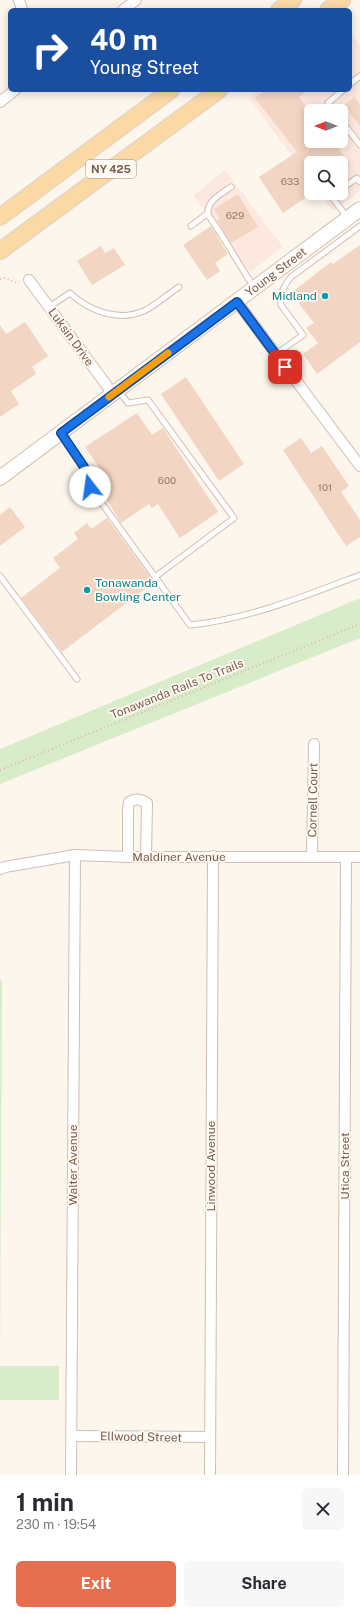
<!DOCTYPE html>
<meta charset="utf-8">
<style>
:root{--surface:#fff;--page:#f7f7f7;--text:#2b2b33;--muted:#7c7c81;--accent:#e76f51}
body{margin:0;font-family:"Public Sans",sans-serif;background:var(--page);color:var(--text);height:100vh;display:flex;flex-direction:column;font-size:15px;white-space:nowrap}
*{box-sizing:border-box;margin:0}
p{font-size:13px;color:var(--muted)}
.icon{flex:none;width:22px;height:22px;fill:none;stroke:currentColor;stroke-width:2;stroke-linecap:round;stroke-linejoin:round}
.map{position:relative;height:1475px;overflow:hidden}
.sheet{display:flex;flex-direction:column;background:var(--surface);flex:1}
.sheet>*{flex:none}
.banner{position:absolute;left:8px;top:8px;width:344px;height:84px;border-radius:6px;box-shadow:0 2px 10px #0003;background:#1a4fa0;color:#fff;overflow:hidden}
.needle{width:26px;rotate:270deg}
.fabs{position:absolute;left:304px;top:104px;display:grid;gap:8px}
.fabs a{display:grid;place-items:center;width:44px;height:44px;border-radius:6px;background:var(--surface);box-shadow:0 2px 10px #0003;font-size:20px}
.pin{position:absolute;display:grid;place-items:center;width:34px;height:34px;color:#fff;margin:-17px;border-radius:8px;box-shadow:0 2px 6px #0006}
.me{position:absolute;width:44px;margin:-22px;rotate:345deg;stroke-linejoin:round;filter:drop-shadow(0 0 3px #0008)}
.turn{display:flex;align-items:center;gap:14px;height:84px;padding:0 16px;font-size:18px}
.turn .icon{width:52px;height:52px;stroke-width:2.5}
.turn b{display:block;font-size:28px;line-height:34px}
.round{display:grid;place-items:center;flex:none;width:42px;height:42px;border-radius:6px;background:var(--page)}
.headline{display:flex;align-items:center;justify-content:space-between;height:68px;padding:0 16px}
h1{font-size:24px;font-weight:700;line-height:30px}
.action{display:flex;gap:8px;margin-top:auto;padding:8px 16px}
.action a{flex:1;height:46px;border-radius:6px;background:var(--accent);color:#fff;font-size:16px;font-weight:700;line-height:46px;text-align:center}
.action a+a{background:var(--page);color:var(--text)}
.map>svg:first-child{display:block}
.commercial{fill:#fde8e0;fill-rule:evenodd}
.green{fill:#d8ecc9}
.building{fill:#f3d5c3}
.lines{fill:none;stroke-linecap:round;stroke-linejoin:round}
.lane-casing{stroke:#d1beb0;stroke-width:7}
.street-casing{stroke:#d1beb0;stroke-width:12}
.secondary-casing{stroke:#d6c0b0;stroke-width:16}
.primary-casing{stroke:#dad1cd;stroke-width:18}
.path{stroke:#d9b8a5;stroke-width:2;stroke-dasharray:1 3;stroke-linecap:butt}
.lane{stroke:#fff;stroke-width:5}
.street{stroke:#fff;stroke-width:10}
.secondary{stroke:#fff;stroke-width:14}
.primary{stroke:#fbd9a5;stroke-width:16}
.route-casing{stroke:#114b97;stroke-width:10}
.route{stroke:#1a73e8;stroke-width:7}
.slow{stroke:#f59e0b;stroke-width:7}
.culture-dot{fill:#0f9aa8;stroke:#fffaf3;stroke-width:1.5}
.labels{text-anchor:middle;stroke-width:3.5;stroke-linejoin:round;paint-order:stroke}
.number-label{font-size:10px;fill:#987a6a}
.shield{fill:#fffaf3;stroke:#a28b7f;stroke-width:1}
.shield-label{font-size:11px;font-weight:bold;fill:#7a5c4d}
.street-label{font-size:12px;fill:#7a5c4d;stroke:#fffaf3}
.culture-label{font-size:12px;fill:#0d838f;stroke:#fffaf3;text-anchor:end}
</style>
<div class="map">
<svg width="360" height="1475" viewBox="0 0 360 1475">
<rect width="100%" height="100%" fill="#fdf6ec"/>
<g class="commercial">
<path d="M350,32L360,45V191L333,211L319,193H341V163H311V182L249,98L260,90H350ZM311,111H341V141H311Z"/>
<path d="M225,170L283,247L250,272L193,196Z"/>
</g>
<g class="green">
<path d="M360,598V638L0,784V749Z"/>
<path d="M2,979L0,1366H59V1400H0V1402V981Z"/>
</g>
<g class="building">
<path d="M266,90H308L299,97L311,113V141H333L350,164L341,171V163H311V194L283,213L259,177L297,152L255,98Z"/>
<path d="M354,97L360,105V126L344,105Z"/>
<path d="M238,194L258,227L231,243L217,221L220,219L214,209Z"/>
<path d="M211,226L228,254L215,263L220,271L207,280L183,245Z"/>
<path d="M360,245V342L317,374L303,354L318,343L306,328L314,323L291,293L331,262L333,264Z"/>
<path d="M101,246L105,253L114,248L125,265L92,285L77,261Z"/>
<path d="M25,322L48,356L32,367L36,374L11,391L19,404L0,417V325L6,334Z"/>
<path d="M186,377L244,464L219,481L161,394Z"/>
<path d="M137,413L152,435L163,428L218,512L180,538L158,504L152,508L149,504L121,523L94,479L103,473L85,447Z"/>
<path d="M301,438L311,453L322,446L349,486L341,492L360,520V537L346,546L283,450Z"/>
<path d="M10,507L25,527L0,546V515Z"/>
<path d="M107,518L154,582L62,652L21,598L60,568L53,558L78,539L74,533L87,523L91,529Z"/>
</g>
<g class="lines">
<g class="lane-casing">
<g id="lane">
<path d="M350,84L360,76"/>
<path d="M334,111L328,103L343,90"/>
<path d="M341,120L360,145"/>
<path d="M231,187C221,194 206,201 208,215C225,238 238,264 254,287"/>
<path d="M341,189L357,178L360,182"/>
<path d="M335,193L331,196L347,217"/>
<path d="M191,226L208,213"/>
<path d="M49,307L70,293C89,311 118,322 144,311C156,305 168,294 179,287"/>
<path d="M276,354L303,335L281,305C279,295 285,284 291,277L360,226"/>
<path d="M118,390L128,403L148,400L234,518L155,577"/>
<path d="M61,433L84,467L90,487L190,625C249,619 305,596 360,575"/>
<path d="M0,576L77,679"/>
</g>
</g>
<g class="street-casing">
<g id="street">
<path d="M19,0L22,10"/>
<path d="M123,10L136,0"/>
<path d="M0,102L15,90"/>
<path d="M29,280L113,394"/>
<path d="M237,302L360,466"/>
<path d="M312,856L314,744"/>
<path d="M128,857V810L129,802C136,798 140,799 147,803L146,857"/>
<path d="M0,869L5,867L75,855L128,857H360"/>
<path d="M72,1436L210,1437"/>
<path d="M71,1475L75,855"/>
<path d="M210,1475L213,856"/>
<path d="M343,1475L346,857"/>
</g>
</g>
<g class="secondary-casing">
<path id="secondary" d="M0,478L360,209"/>
</g>
<g class="primary-casing">
<g id="primary">
<path d="M279,10L293,0"/>
<path d="M328,10L342,0"/>
<path d="M0,217L171,90"/>
<path d="M0,251L219,90"/>
</g>
</g>
<g class="path">
<path d="M0,279L5,278L17,283L19,282"/>
<path d="M0,770L360,624"/>
</g>
<use href="#lane" class="lane"/>
<use href="#street" class="street"/>
<use href="#secondary" class="secondary"/>
<use href="#primary" class="primary"/>
</g>
<g class="lines">
<g class="route-casing">
<path id="route" d="M90,487L84,467L61,433L237,302L285,367"/>
</g>
<use href="#route" class="route"/>
<path class="slow" d="M109,397L168,353"/>
</g>
<g class="culture-dot">
<circle cx="325" cy="296" r="4"/>
<circle cx="87" cy="590" r="4"/>
</g>
<g class="labels">
<g class="number-label">
<text x="290" y="185">633</text>
<text x="235" y="219">629</text>
<text x="167" y="484">600</text>
<text x="325" y="491">101</text>
</g>
<rect class="shield" x="86" y="160" width="50" height="18" rx="3"/>
<g class="shield-label">
<text x="111" y="173">NY 425</text>
</g>
<g class="street-label">
<text transform="translate(276 272) rotate(-37)" y="4">Young Street</text>
<text transform="translate(71 337) rotate(54)" y="4">Luksin Drive</text>
<text transform="translate(177 689) rotate(-22)" y="4">Tonawanda Rails To Trails</text>
<text transform="translate(313 800) rotate(-89)" y="4">Cornell Court</text>
<text x="179" y="861">Maldiner Avenue</text>
<text transform="translate(73 1165) rotate(-90)" y="4">Walter Avenue</text>
<text transform="translate(211 1166) rotate(-90)" y="4">Linwood Avenue</text>
<text transform="translate(345 1166) rotate(-90)" y="4">Utica Street</text>
<text transform="translate(141 1437) rotate(1)" y="4">Ellwood Street</text>
</g>
<g class="culture-label">
<text x="317" y="300">Midland</text>
<text x="95" y="587" text-anchor="start">Tonawanda<tspan x="95" dy="14">Bowling Center</tspan></text>
</g>
</g>
</svg>
<div class="fabs">
<a><svg class="needle" viewBox="-14 -14 28 28"><path d="M0-13l5 13h-10z" fill="#e53935"/><path d="M0 13l5-13h-10z" fill="#7c7c81"/></svg></a>
<a><svg class="icon" aria-label="search" viewBox="0 0 24 24"><circle cx="10" cy="10" r="6"/><path d="M15 15l6 6"/></svg></a>
</div>
<div class="pin" style="left:285px;top:367px;background:#d93025"><svg class="icon" aria-label="arrive" viewBox="0 0 24 24"><path d="M6 21V4h12l-3 4 3 4H6"/></svg></div>
<svg class="me" style="left:90px;top:487px" viewBox="-20 -20 40 40"><circle r="19" fill="#fff"/><path d="M0-13L10 11 0 6-10 11z" fill="#1a73e8"/></svg>
<div class="banner">
<div class="turn"><svg class="icon" aria-label="right" viewBox="0 0 24 24"><path d="M7 20v-9h11M14 6l5 5-5 5"/></svg><div><b>40 m</b>Young Street</div></div>
</div>
</div>
<section class="sheet">
<div class="headline"><div><h1>1 min</h1><p>230 m · 19:54</p></div><a class="round"><svg class="icon" aria-label="close" viewBox="0 0 24 24"><path d="M6 6l12 12M18 6L6 18"/></svg></a></div>
<div class="action"><a>Exit</a><a>Share</a></div>
</section>
